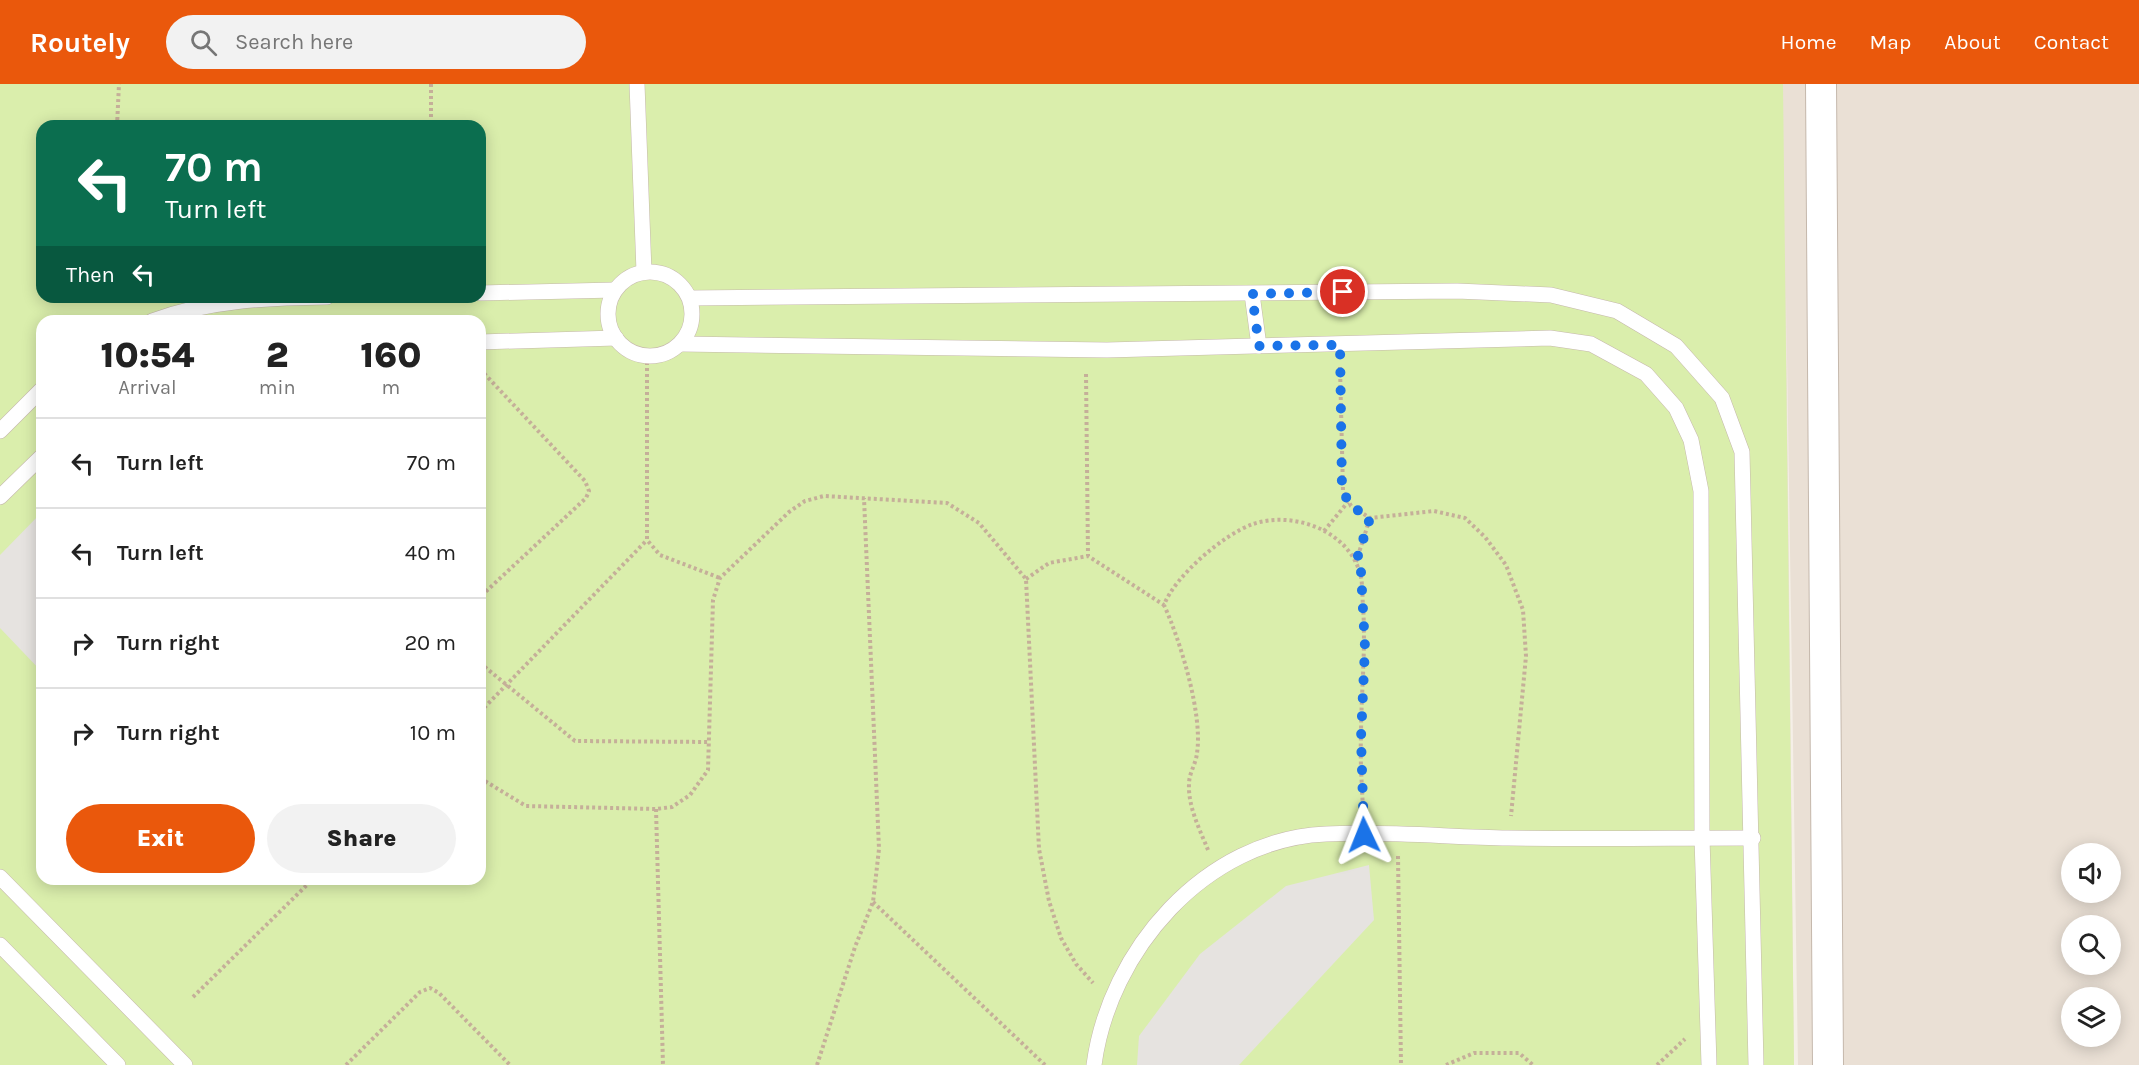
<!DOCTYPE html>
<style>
:root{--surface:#fff;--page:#f2f2f2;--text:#222;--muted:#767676;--line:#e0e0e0;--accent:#ea580c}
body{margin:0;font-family:Karla,sans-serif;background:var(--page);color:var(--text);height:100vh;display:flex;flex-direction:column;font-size:22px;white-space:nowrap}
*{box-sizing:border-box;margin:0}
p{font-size:20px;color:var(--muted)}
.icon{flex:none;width:33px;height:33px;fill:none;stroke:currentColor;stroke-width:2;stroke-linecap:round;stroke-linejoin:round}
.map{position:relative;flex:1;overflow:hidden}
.side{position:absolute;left:36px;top:231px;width:450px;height:570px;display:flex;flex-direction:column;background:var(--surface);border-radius:18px;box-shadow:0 3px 15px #0003}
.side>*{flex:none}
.guide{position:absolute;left:36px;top:36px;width:450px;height:183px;border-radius:18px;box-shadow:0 3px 15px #0003;background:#0b6e4f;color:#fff;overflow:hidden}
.tools{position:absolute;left:2061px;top:759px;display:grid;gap:12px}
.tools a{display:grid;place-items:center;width:60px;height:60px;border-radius:50%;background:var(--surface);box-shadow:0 3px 15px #0003;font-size:30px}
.pin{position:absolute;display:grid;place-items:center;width:51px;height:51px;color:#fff;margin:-26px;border:3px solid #fff;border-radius:50%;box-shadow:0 2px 6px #0007}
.me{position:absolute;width:66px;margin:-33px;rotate:358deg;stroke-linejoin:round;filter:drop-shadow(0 0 4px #0008)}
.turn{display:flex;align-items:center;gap:21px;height:126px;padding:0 30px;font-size:27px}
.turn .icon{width:78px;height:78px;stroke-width:2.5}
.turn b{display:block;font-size:42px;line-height:51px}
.then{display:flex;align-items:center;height:57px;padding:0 30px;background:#0003;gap:12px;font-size:22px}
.eta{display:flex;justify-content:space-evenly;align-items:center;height:102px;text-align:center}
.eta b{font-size:36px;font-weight:800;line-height:42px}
.button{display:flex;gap:12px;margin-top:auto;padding:12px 30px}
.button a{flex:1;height:69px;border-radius:36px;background:var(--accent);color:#fff;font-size:24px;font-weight:800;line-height:69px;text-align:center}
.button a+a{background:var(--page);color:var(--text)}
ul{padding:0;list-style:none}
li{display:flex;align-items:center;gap:18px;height:90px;padding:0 30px;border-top:2px solid var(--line)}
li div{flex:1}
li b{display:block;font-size:22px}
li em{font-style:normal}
header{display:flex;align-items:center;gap:36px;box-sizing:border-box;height:84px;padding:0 30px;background:var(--accent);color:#fff}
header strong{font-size:28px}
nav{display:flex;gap:33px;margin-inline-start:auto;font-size:21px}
.search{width:420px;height:54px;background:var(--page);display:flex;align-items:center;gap:15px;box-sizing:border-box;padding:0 21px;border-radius:33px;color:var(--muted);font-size:22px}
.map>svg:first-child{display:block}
.residential{fill:#eae0d5;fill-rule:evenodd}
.green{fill:#daeeac;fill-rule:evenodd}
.parking{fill:#e6e3e0}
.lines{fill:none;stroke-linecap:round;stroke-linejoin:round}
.lane-casing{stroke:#c5b8ac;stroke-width:16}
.street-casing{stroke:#c5b8ac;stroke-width:32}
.path{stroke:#c5af99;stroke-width:4;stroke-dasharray:3 3;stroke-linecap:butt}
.lane{stroke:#fff;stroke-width:15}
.street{stroke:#fff;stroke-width:30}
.route{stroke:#1a73e8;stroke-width:10;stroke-dasharray:0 18}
</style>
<header>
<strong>Routely</strong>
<div class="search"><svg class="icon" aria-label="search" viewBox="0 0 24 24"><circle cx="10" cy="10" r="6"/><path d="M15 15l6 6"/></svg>Search here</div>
<nav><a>Home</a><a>Map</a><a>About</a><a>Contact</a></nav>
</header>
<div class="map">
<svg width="2139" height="981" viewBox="0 0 2139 981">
<rect width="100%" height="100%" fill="#f5efe7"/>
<path class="residential" d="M0,0H2139V981H1798L1786,210L1794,981H0ZM42,42H480V213H42ZM42,237H480V795H42ZM2072,770H2110V808H2072ZM2072,842H2110V880H2072ZM2072,914H2110V952H2072Z"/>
<path class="green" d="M0,0H1783L1794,981H0ZM42,42H480V213H42ZM42,237H480V795H42Z"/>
<g class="parking">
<path d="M42,428V588L0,544V471Z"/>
<path d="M1369,781L1374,836L1239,981H1137L1139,952L1200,870L1286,802Z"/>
</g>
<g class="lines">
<g class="lane-casing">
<g id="lane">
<path d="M637,0L644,188"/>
<circle cx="650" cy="230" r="42"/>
<path d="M480,209L615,206"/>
<path d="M1252,210L1259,262"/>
<path d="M690,214L1457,207L1551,211L1617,227L1676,262L1722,314L1742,368L1756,981"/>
<path d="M152,237C209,216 266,214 327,213"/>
<path d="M480,258L616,254"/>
<path d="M681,260L1107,266L1550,254L1591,260L1646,290L1676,324L1691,356L1701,407L1702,754L1709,981"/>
<path d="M0,347L42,305"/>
<path d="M0,413L42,372"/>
<path d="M0,793L185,981"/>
<path d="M0,861L118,981"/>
<path d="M1094,981C1109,867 1205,755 1326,750C1386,747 1448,753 1508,754C1589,755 1671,754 1753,754"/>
</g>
</g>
<g class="street-casing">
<path id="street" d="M1821,0L1828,981"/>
</g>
<g class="path">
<path d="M431,0V42"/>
<path d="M117,42L119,0"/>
<path d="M647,272V456L660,471L720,494"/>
<path d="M1340,283L1343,406L1351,422L1370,434L1434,427L1465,434L1485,453L1506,481L1523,526L1526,572L1511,732"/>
<path d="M480,285L585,397L589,407L586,414L480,513"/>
<path d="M1086,290L1088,472"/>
<path d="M1324,447L1348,418"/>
<path d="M1356,478L1370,434"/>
<path d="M1026,495L1049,479L1088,472L1164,521"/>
<path d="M480,579L575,657L709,658"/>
<path d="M480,628L647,456"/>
<path d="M480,694L526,722L656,725L672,723L690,711L708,686L713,516L720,494L789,428L805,417L824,412L947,419L979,439L1026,495L1039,765L1049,817L1061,854L1076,880L1093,899"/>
<path d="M656,725L663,981"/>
<path d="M1208,766C1200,746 1188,723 1189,700C1189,689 1196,680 1197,669C1203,630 1180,556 1164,521C1175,492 1224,450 1253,440C1292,427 1345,445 1359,486C1363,496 1362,510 1363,522C1366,566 1361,609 1361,653C1360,677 1362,702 1363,726"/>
<path d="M1398,772L1401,981"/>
<path d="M873,818L1045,981"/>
<path d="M193,913L313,795"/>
<path d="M346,981L420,908L430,904L439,909L510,981"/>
<path d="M817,981L855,863L873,818L879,765L864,414"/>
<path d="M1446,981L1474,969H1519L1533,981"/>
<path d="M1657,981L1685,955"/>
</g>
<use href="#lane" class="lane"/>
<use href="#street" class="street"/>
</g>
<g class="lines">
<path class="route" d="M1343,208L1252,210L1259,262L1340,261L1342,406L1351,422L1370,434L1356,478L1361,488L1365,563L1361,654L1364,751"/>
</g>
</svg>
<div class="tools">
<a><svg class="icon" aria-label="sound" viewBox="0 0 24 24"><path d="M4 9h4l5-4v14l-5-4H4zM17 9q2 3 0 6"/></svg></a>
<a><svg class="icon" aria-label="search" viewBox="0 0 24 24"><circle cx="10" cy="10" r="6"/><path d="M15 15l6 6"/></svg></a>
<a><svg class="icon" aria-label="layers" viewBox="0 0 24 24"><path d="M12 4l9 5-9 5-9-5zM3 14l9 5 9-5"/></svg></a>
</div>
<div class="pin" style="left:1343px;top:208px;background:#d93025"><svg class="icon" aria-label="arrive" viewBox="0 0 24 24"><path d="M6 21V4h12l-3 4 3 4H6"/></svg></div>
<svg class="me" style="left:1364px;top:751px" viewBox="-20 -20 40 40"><path d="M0-17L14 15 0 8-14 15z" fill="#1a73e8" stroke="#fff" stroke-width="4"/></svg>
<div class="guide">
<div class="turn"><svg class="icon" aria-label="left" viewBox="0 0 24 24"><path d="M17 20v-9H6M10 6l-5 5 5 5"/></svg><div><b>70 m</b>Turn left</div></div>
<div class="then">Then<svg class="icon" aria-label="left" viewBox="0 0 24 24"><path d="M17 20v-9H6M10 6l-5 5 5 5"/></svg></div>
</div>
<section class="side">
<div class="eta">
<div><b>10:54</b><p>Arrival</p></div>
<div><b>2</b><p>min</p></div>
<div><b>160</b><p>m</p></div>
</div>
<ul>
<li><svg class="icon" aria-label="left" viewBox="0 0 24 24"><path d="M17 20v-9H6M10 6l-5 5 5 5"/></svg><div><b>Turn left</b></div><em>70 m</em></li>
<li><svg class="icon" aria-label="left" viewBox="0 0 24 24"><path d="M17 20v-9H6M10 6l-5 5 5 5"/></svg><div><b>Turn left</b></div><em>40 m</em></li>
<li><svg class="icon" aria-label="right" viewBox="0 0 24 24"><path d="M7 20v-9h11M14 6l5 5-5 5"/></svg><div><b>Turn right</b></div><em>20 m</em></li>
<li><svg class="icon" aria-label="right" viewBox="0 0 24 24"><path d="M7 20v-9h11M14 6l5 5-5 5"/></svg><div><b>Turn right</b></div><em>10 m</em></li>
</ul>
<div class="button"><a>Exit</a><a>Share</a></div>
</section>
</div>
